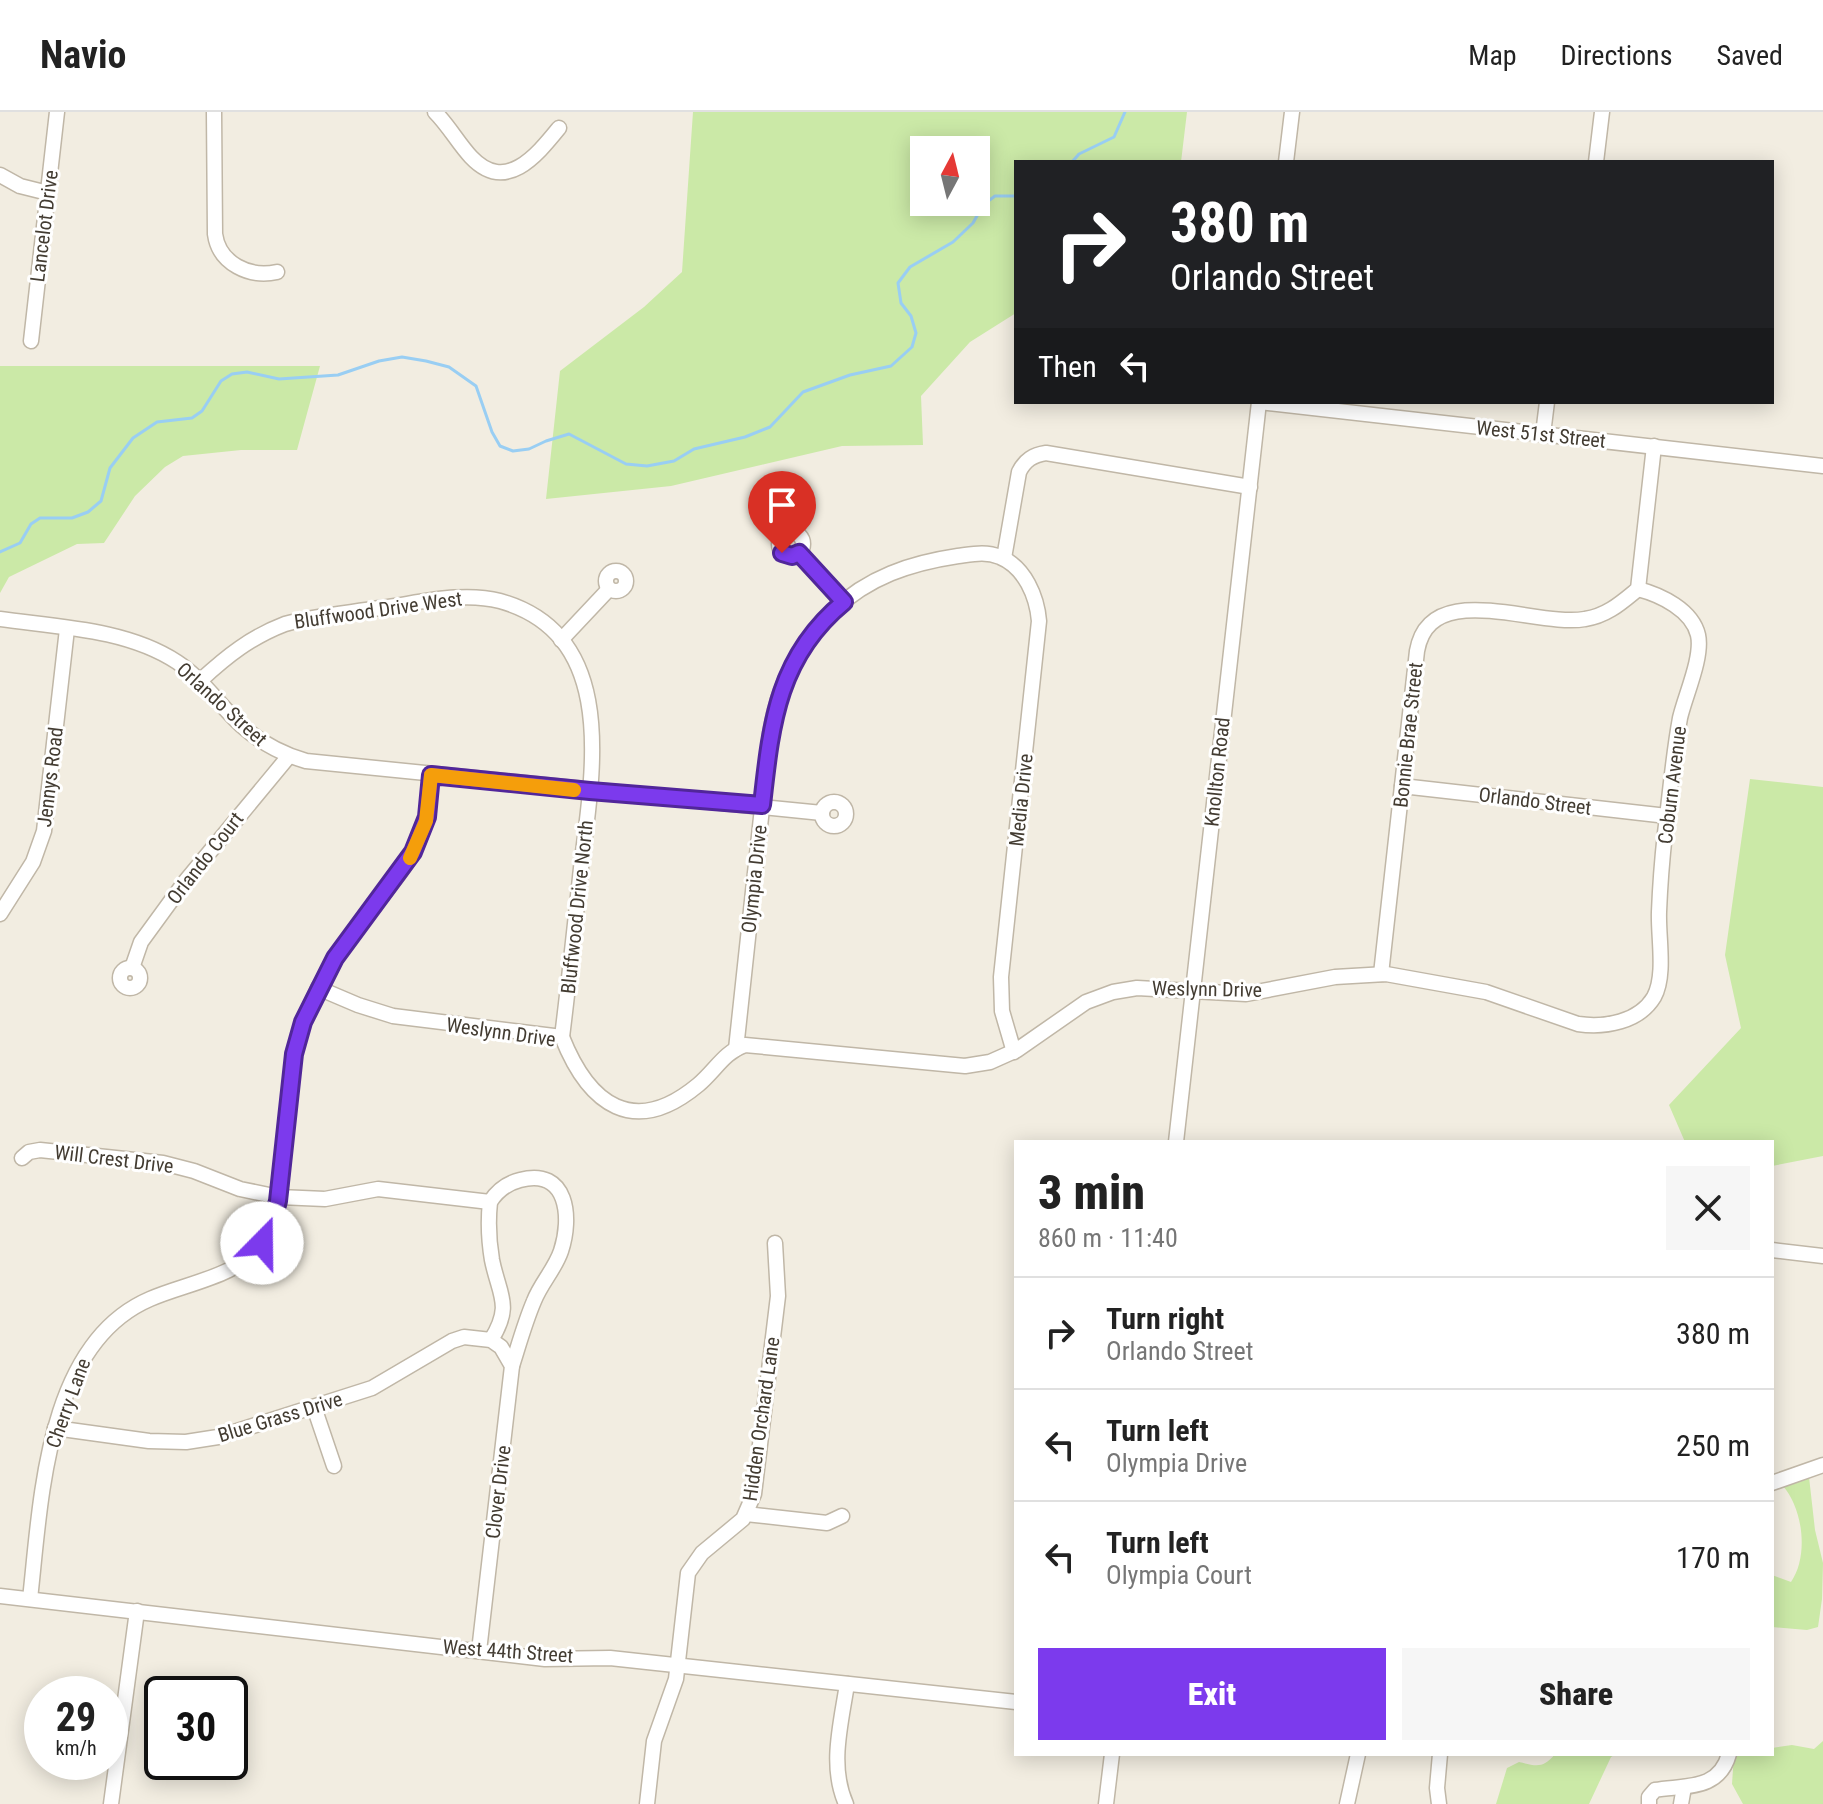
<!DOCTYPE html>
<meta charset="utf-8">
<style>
:root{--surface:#fff;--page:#f6f6f6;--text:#222;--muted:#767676;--line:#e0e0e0;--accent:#7c3aed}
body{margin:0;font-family:"Roboto Condensed",sans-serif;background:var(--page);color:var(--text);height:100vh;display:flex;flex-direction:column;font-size:30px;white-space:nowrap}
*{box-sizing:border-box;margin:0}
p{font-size:26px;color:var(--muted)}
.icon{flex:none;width:44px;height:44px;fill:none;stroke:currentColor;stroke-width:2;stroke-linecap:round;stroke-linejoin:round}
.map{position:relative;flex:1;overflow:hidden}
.side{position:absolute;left:1014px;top:1028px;width:760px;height:616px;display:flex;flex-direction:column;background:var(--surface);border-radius:0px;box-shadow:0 4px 20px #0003}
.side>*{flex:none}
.hud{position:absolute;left:1014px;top:48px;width:760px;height:244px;border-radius:0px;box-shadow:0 4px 20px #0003;background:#202124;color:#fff;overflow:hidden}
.needle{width:52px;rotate:7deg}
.buttons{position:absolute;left:910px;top:24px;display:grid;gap:16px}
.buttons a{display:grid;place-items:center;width:80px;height:80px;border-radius:0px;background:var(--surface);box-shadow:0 4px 20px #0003;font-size:40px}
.speed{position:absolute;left:24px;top:1564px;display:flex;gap:16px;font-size:40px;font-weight:700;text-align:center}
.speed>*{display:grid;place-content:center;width:104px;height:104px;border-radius:50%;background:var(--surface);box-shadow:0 4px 20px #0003;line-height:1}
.speed small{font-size:20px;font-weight:400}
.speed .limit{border:4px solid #111;border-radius:12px;background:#fff;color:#111}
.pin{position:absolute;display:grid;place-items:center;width:68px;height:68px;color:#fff;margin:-82px -34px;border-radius:50% 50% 50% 0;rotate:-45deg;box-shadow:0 0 8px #0007}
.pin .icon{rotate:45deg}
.me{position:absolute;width:88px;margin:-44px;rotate:22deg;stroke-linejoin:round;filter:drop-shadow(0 0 6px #0008)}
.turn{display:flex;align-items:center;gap:28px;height:168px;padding:0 24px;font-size:36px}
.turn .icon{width:104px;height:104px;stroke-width:2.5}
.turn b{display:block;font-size:56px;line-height:68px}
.then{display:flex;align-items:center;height:76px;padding:0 24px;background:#0003;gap:16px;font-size:30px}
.round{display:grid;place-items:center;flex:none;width:84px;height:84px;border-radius:0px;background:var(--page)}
.overview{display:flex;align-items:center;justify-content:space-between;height:136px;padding:0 24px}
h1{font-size:48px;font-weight:800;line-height:60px}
.action{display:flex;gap:16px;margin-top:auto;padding:16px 24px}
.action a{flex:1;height:92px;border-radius:0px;background:var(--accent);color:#fff;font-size:32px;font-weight:800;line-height:92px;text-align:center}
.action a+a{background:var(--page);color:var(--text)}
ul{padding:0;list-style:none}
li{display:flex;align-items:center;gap:24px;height:112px;padding:0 24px;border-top:2px solid var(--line)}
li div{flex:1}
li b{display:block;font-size:30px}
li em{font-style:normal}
header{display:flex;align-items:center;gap:48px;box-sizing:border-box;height:112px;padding:0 40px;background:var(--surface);border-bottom:2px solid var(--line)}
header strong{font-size:38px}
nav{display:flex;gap:44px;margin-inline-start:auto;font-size:28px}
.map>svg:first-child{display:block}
.green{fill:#cbe9a7;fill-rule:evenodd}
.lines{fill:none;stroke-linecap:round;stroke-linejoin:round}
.stream{stroke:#99cef3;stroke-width:3}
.minor-casing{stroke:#c0b7a7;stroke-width:17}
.minor{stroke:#fff;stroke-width:14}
.route-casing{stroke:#51269a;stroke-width:20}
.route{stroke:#7c3aed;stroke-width:14}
.slow{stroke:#f59e0b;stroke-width:14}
.labels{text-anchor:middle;stroke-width:6;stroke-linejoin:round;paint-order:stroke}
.street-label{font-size:20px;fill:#433c32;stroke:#fff}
</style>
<header>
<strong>Navio</strong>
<nav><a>Map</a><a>Directions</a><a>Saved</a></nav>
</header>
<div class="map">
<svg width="1823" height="1692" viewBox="0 0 1823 1692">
<rect width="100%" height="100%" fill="#f2ede1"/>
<g class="green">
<path d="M693,0H1187L1181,50H1016V201L970,230L921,284L923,333L842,334L671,374L546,387L560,259L644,195L682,160ZM924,38H976V90H924Z"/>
<path d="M0,254H320L297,338H241L183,344L165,355L135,384L104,431L77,432L9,465L0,481Z"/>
<path d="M1750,667L1823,675V1044L1772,1054V1030H1685L1669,993L1741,916L1725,843Z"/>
<path d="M1809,1365L1815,1418L1823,1451L1822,1487L1818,1515L1807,1518L1772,1515V1463L1791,1470C1809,1444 1803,1397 1783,1374Z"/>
<path d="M1823,1629V1692H1743L1732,1672L1734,1642H1772V1636L1792,1633L1814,1637Z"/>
<path d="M1555,1642H1616L1611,1645L1589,1692H1496L1507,1656L1519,1650C1536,1654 1543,1657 1555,1642Z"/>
</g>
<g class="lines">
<g class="stream">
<path d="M1072,50L1079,42L1114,25L1125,0"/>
<path d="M0,440L20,431L31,412L40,406H72L88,400L101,389L110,356L133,326L157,310L192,306L202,299L221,269L232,262L247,260L279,267L338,263L379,249L402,245L426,249L449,255L476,274L492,320L500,334L513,339L529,337L546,329L569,322L626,352L647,354L674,349L694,337L745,325L770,315L803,280L850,263L891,254L912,235L916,221L911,204L901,191L898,171L910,155L953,130L973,111L983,93L995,84H1016"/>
</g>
<g class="minor-casing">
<g id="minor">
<path d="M214,0L215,122C219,152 250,166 277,160"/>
<path d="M435,0C449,14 458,31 471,45C506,82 537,43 559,16"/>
<path d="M1286,50L1292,0"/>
<path d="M1596,50L1602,0"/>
<path d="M0,63L20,74L48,81"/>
<path d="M31,229L57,0"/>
<path d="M1259,290L1823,354"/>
<path d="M1543,322L1547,290"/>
<circle cx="791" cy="432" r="12"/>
<path d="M799,441L844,490"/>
<path d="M1004,446L1019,360C1025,348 1033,343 1046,341L1250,375"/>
<circle cx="616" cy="469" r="10"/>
<path d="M0,507C58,515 127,517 177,550C203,567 219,593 242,614C261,631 282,642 306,649L822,701"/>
<path d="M561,528L609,477"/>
<path d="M201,568C227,544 251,525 285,512C316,503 349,501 380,496C419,491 462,479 500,489C621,523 592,664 581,756C575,812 569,869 562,925"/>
<path d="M1402,674L1667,704"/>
<circle cx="834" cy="702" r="12"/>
<path d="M0,802L33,750L44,719L67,517"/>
<circle cx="130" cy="866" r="10"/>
<path d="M132,856L141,830L184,771L289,644"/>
<path d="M1381,862L1417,539C1430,465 1536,516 1585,507C1607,504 1622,490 1638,477L1654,334"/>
<path d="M318,876L358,893L393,904L562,925C589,993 634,1026 698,973C715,959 724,940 745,933L965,954L990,950L1017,938L1086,890L1113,880L1137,876L1246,882L1335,865L1386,862L1486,880L1578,912C1605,916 1639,910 1654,885C1666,863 1658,825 1659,800C1660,774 1662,748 1665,721C1670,683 1673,644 1680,606C1685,584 1703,545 1698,523C1692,498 1661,483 1638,477"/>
<path d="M736,937L770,622C777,575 798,533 833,499C868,465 911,451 958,444C973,442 986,439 1000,445C1025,455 1037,485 1039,509L1001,865L1002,899L1014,940"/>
<path d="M1176,1030L1259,290"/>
<path d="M22,1046L29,1040L40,1038L163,1051L194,1059L240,1077L279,1085L325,1087L378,1077L490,1090"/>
<path d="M1772,1138L1823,1144"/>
<path d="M491,1228C513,1193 499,1183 492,1148C489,1130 488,1108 490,1090C497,1079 508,1071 520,1068C568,1055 572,1106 561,1139C555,1157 541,1171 534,1189C525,1210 519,1232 512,1254"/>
<path d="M314,1295L334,1354"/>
<path d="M55,1316L149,1329L186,1330L218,1325L372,1276L452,1229L464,1225L491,1228L501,1235L512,1254L479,1539"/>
<path d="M1772,1371L1823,1353"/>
<path d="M746,1402L827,1411L842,1404"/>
<path d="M0,1484L545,1547L610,1546L1016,1590"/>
<path d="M30,1487C41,1390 45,1232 150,1187C186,1171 238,1165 263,1131C280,1108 280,1077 283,1050C288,1002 288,951 305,906C321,863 347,829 375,793C391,772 409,752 419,728C428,707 430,685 431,663"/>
<path d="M111,1692L137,1499"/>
<path d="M647,1692L654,1629L676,1567L688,1461L702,1441L743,1407L754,1382L778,1184L775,1131"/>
<path d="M846,1692C829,1654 841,1612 847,1572"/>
<path d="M1106,1692L1112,1642"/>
<path d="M1347,1692L1358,1642"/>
<path d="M1439,1692L1437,1676L1440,1642"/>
<path d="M1649,1692V1685L1655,1678C1685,1673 1719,1679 1729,1642"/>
<path d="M1681,1692L1684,1675"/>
</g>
</g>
<use href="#minor" class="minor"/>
</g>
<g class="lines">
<g class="route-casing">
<path id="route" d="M262,1131L270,1118L278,1089L294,942L303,910L335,846L413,740L427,705L431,663L590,679L762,693C771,613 777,545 844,490L799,441L792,444L782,441"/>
</g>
<use href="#route" class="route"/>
<path class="slow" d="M410,746L426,709L431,663L574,678"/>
</g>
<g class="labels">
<g class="street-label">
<text transform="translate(44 114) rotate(-83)" y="7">Lancelot Drive</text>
<text transform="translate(1541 322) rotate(6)" y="7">West 51st Street</text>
<text transform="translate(378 498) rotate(-8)" y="7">Bluffwood Drive West</text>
<text transform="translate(222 592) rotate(42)" y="7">Orlando Street</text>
<text transform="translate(1408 623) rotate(-84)" y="7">Bonnie Brae Street</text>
<text transform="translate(1217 660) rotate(-84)" y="7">Knollton Road</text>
<text transform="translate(50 665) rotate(-83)" y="7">Jennys Road</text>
<text transform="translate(1672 673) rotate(-83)" y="7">Coburn Avenue</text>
<text transform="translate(1021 688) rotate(-84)" y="7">Media Drive</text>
<text transform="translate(1535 689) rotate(7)" y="7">Orlando Street</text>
<text transform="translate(205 746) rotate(-52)" y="7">Orlando Court</text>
<text transform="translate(754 767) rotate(-84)" y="7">Olympia Drive</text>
<text transform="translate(577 795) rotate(-84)" y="7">Bluffwood Drive North</text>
<text transform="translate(1207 877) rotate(1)" y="7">Weslynn Drive</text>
<text transform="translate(501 920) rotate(8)" y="7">Weslynn Drive</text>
<text transform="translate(114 1047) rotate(7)" y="7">Will Crest Drive</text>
<text transform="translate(68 1291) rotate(-70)" y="7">Cherry Lane</text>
<text transform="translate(280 1305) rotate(-17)" y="7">Blue Grass Drive</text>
<text transform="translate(761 1307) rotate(-82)" y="7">Hidden Orchard Lane</text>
<text transform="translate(498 1380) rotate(-83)" y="7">Clover Drive</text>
<text transform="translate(508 1539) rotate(4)" y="7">West 44th Street</text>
</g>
</g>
</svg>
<div class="buttons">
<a><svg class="needle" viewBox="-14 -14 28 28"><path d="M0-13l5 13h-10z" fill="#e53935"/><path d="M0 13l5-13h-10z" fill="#767676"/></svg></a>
</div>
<div class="speed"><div>29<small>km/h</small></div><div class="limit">30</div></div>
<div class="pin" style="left:782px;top:441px;background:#d93025"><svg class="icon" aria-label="arrive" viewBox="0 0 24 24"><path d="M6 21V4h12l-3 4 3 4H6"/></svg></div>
<svg class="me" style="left:262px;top:1131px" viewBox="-20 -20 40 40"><circle r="19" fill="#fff"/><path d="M0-13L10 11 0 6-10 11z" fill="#7c3aed"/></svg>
<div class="hud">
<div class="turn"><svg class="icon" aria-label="right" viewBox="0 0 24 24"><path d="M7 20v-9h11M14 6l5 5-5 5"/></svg><div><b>380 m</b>Orlando Street</div></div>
<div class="then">Then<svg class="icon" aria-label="left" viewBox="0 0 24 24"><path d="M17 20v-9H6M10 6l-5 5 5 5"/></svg></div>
</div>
<section class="side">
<div class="overview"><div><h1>3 min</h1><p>860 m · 11:40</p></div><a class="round"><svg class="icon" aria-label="close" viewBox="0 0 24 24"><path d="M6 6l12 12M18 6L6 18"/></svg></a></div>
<ul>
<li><svg class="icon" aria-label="right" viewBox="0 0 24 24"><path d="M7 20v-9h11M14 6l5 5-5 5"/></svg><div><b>Turn right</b><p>Orlando Street</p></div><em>380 m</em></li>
<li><svg class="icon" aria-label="left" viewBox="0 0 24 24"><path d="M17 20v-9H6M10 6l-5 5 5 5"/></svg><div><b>Turn left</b><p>Olympia Drive</p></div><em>250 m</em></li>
<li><svg class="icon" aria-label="left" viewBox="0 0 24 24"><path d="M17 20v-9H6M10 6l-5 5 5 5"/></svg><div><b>Turn left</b><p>Olympia Court</p></div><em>170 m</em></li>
</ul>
<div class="action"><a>Exit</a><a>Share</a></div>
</section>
</div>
